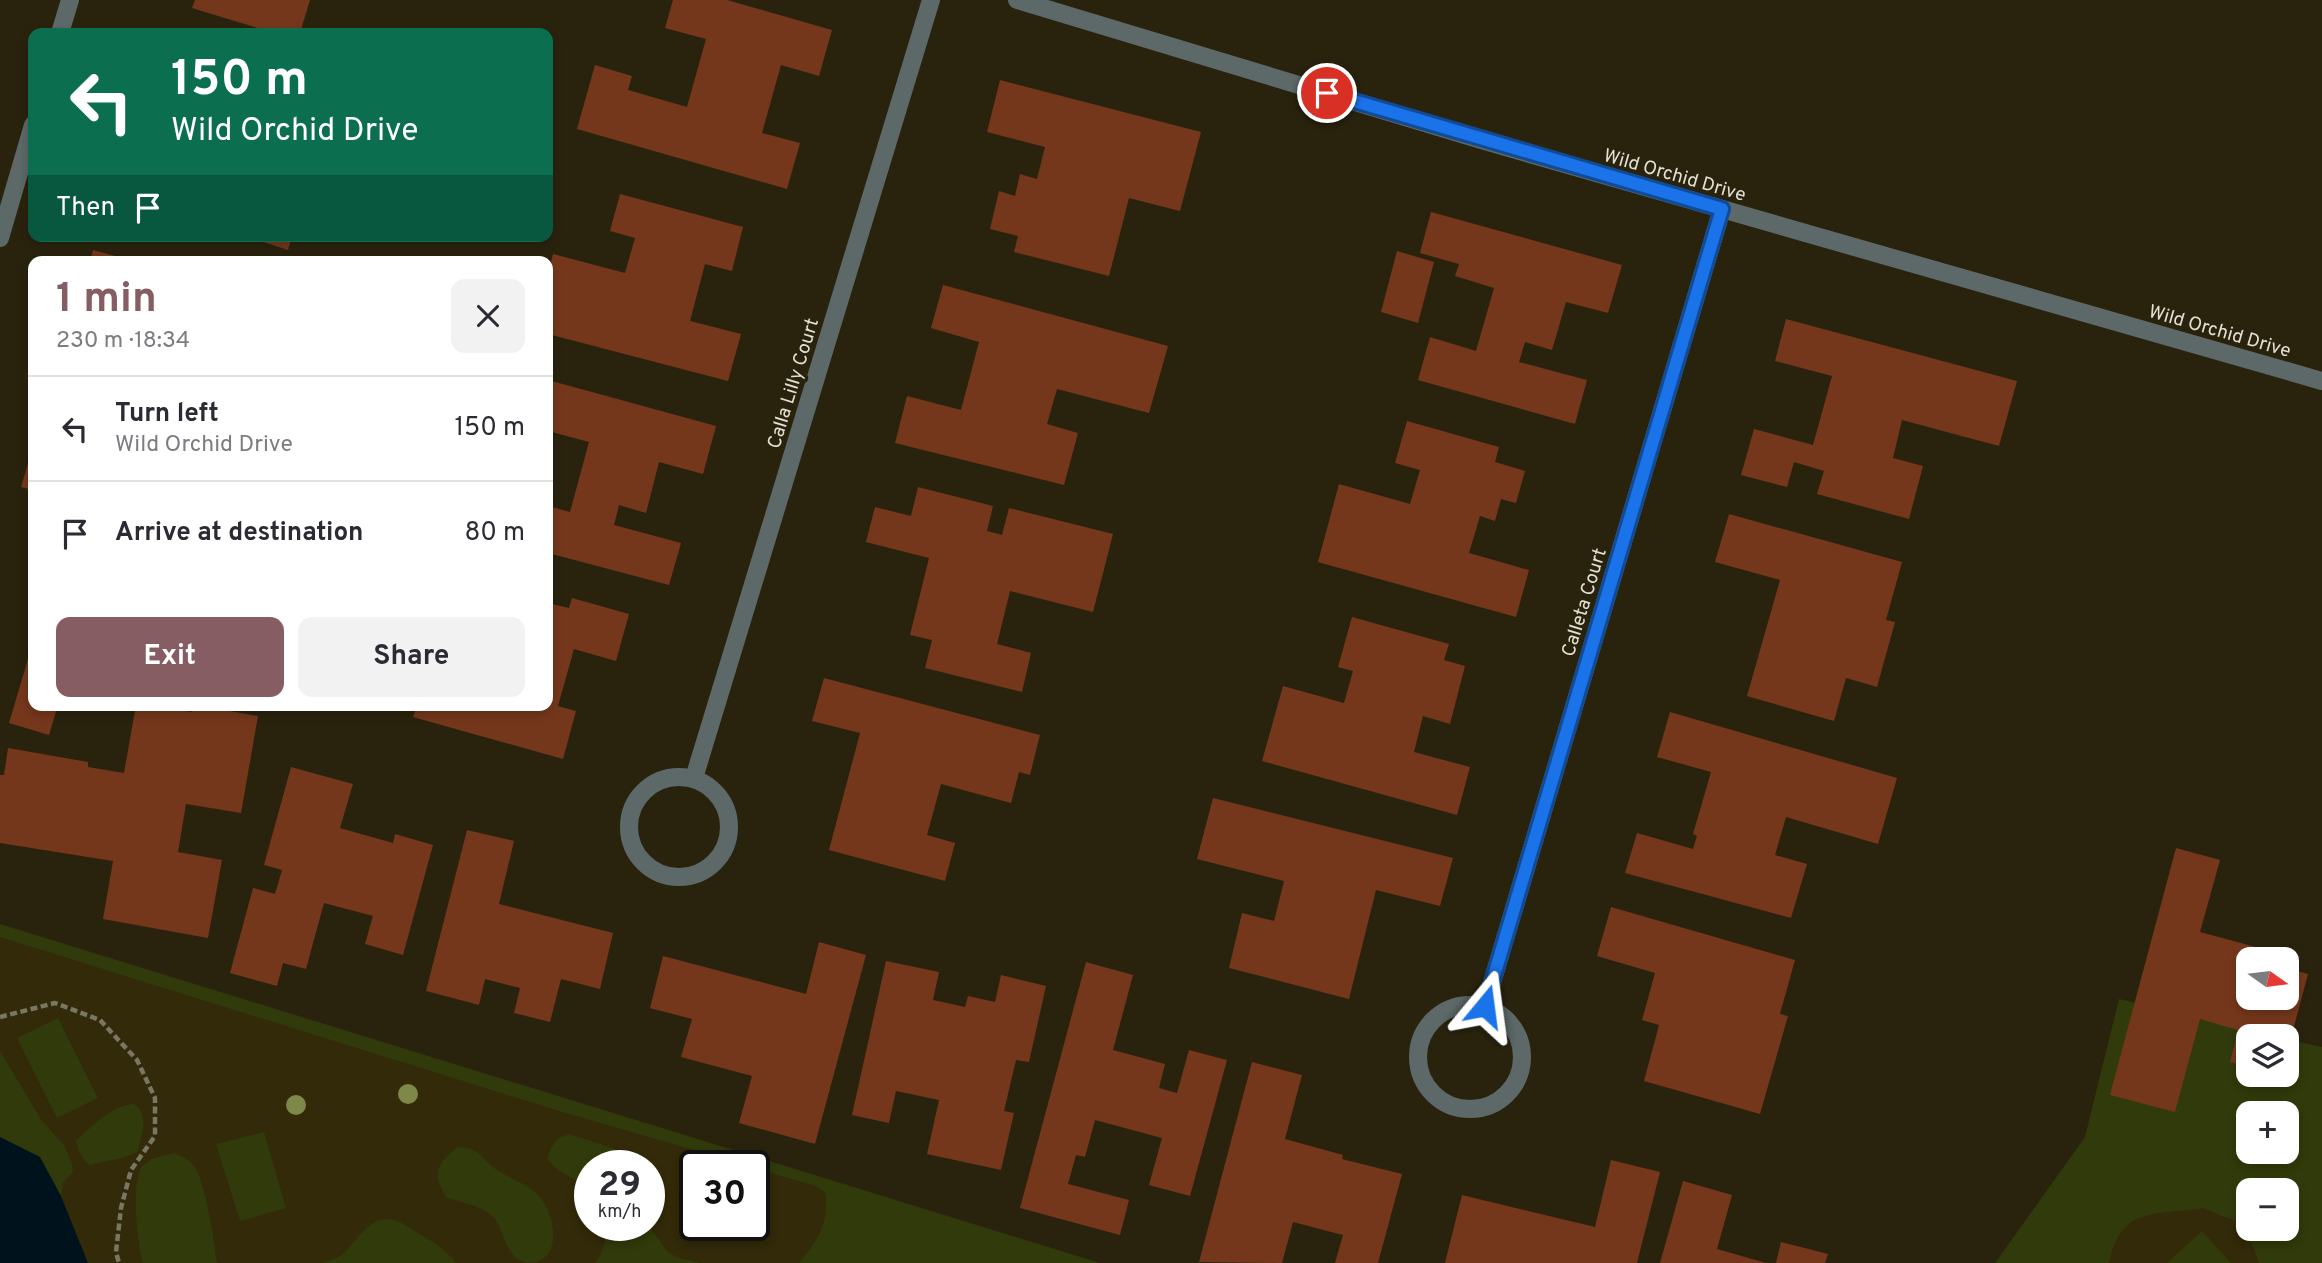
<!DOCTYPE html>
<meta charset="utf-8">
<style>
:root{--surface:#fff;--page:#f2f2f3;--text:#2b2b33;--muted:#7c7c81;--line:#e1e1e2;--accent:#865d63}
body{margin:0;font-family:Overpass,sans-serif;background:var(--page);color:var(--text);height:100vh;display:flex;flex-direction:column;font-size:26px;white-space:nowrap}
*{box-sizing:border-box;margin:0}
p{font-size:23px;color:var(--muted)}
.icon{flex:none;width:38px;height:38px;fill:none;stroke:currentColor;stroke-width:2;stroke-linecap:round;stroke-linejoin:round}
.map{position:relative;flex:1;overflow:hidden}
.side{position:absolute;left:28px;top:256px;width:525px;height:455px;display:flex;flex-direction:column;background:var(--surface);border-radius:14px;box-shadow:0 4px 10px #0003}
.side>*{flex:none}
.banner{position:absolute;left:28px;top:28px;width:525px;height:214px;border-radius:14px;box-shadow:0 4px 10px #0003;background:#0b6e4f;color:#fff;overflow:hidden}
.needle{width:46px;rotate:104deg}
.controls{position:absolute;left:2236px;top:947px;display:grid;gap:14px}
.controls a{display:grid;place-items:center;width:63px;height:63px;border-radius:14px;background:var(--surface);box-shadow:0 4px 10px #0003;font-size:35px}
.speed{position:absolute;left:574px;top:1150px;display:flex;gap:14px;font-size:35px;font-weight:700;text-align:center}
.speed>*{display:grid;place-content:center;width:91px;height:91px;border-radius:50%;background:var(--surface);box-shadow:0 4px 10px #0003;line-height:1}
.speed small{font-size:18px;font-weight:400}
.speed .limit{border:4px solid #111;border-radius:10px;background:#fff;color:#111}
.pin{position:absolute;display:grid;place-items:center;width:60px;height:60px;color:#fff;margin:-30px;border:4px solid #fff;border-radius:50%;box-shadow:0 2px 7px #0007}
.me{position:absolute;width:77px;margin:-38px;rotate:16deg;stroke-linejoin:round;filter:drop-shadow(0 0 5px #0008)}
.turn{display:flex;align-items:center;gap:24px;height:147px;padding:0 28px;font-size:32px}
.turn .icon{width:91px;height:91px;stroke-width:2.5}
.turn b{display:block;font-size:49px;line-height:60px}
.then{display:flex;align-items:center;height:66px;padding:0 28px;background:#0003;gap:14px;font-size:26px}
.round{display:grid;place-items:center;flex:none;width:74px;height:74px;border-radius:14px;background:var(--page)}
.summary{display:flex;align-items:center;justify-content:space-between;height:119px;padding:0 28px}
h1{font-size:42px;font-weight:700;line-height:52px;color:var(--accent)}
.cta{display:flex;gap:14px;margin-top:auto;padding:14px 28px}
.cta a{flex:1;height:80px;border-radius:14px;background:var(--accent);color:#fff;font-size:28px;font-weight:700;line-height:80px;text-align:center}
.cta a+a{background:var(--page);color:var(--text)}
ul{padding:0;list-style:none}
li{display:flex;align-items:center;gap:21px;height:105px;padding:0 28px;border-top:2px solid var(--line)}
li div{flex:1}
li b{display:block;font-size:26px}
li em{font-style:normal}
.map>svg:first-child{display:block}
.green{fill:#313a0a;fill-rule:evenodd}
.sand{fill:#322a08;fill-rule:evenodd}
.water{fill:#00131c}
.building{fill:#75371b}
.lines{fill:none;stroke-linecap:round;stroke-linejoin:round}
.path{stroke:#7a7664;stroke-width:4.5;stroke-dasharray:7 3.5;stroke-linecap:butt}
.street{stroke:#5c6968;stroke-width:18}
.tree{fill:#7e8849}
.route-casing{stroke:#114b97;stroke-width:18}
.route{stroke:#1a73e8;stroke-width:12}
.labels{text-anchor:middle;stroke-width:7;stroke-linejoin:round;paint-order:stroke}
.street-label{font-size:19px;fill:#e4e1d4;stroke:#29230e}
</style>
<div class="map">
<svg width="2322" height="1263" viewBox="0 0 2322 1263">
<rect width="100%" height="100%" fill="#29230e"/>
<g class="green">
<path d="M0,924L1100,1263H0ZM590,1166H649V1225H590ZM695,1166H754V1225H695Z"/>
<path d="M2119,999L2276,1036H2249V1074H2287V1039L2322,1047V1263H1995L2085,1137ZM2249,1113H2287V1152H2249ZM2249,1190H2287V1228H2249Z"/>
</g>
<g class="sand">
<path d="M0,937L556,1110L745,1165L695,1166V1225H754V1168L815,1186L825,1192C830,1221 818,1241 799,1263H700L676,1257L668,1252L648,1225L649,1166L631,1165L613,1148L569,1134L558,1138L551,1148L547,1158C555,1172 576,1179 590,1189V1225H607C606,1239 604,1252 595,1263H456C445,1248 429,1239 413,1230C407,1226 400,1221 393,1220C372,1214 358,1239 346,1251C339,1258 330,1261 321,1263H217C214,1242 206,1180 193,1165C188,1158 181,1156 174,1153C163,1156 146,1158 140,1170C132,1186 137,1245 143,1263H88L61,1196L63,1182L73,1172L72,1164L64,1145L42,1121L0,1051ZM58,1018L98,1098L57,1118L17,1038ZM134,1104C150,1116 142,1134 138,1151C124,1160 107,1160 90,1165C81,1159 79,1151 76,1141C92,1126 110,1106 134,1104ZM264,1132L286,1208L240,1221L216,1144ZM458,1147C463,1148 468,1147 473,1150C480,1153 484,1159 489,1164C505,1178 530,1183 542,1200C555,1217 562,1257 533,1263C502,1263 507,1229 491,1215C481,1206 460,1202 446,1197C432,1174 436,1163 458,1147Z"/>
<path d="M2203,1208L2245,1225L2259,1263H2231L2202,1231L2167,1263H2109C2122,1204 2156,1216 2203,1208Z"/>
</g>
<path class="water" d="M0,1137L40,1157L61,1196L88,1263H0Z"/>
<g class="building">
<path d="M195,0H310L300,33H274L192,8Z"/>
<path d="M673,0H727L832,30L819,76L781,65L762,133L800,143L787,189L577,129L595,65L632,76L628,90L687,107L706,39L665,28Z"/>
<path d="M1000,80L1201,132L1180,211L1129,198L1109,276L1014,252L1018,236L990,229L999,191L1015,196L1020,174L1037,179L1045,147L987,132Z"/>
<path d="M620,194L743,227L732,271L705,264L690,321L741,334L728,381L548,334V274L553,254L625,273L635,238L610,231Z"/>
<path d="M1431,212L1622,265L1608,313L1566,302L1552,350L1525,342L1519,362L1587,380L1575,424L1418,380L1430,337L1476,351L1494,288L1455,276L1459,264L1420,253Z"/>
<path d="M245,236H292L288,250Z"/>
<path d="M93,250L130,260V261H90Z"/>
<path d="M1397,251L1434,262L1418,323L1381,312Z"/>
<path d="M943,285L1168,346L1149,413L1057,389L1047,424L1078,433L1064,485L895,443L907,396L961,410L979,342L931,328Z"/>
<path d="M1786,319L2017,381L1999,446L1902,420L1893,458L1923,466L1909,519L1817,494L1824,471L1794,462L1787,487L1741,475L1754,429L1813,445L1832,376L1775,361Z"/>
<path d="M548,380L716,426L703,474L659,462L646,513L619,505L614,525L681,543L669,585L548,553V506L570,512L589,442L548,431Z"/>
<path d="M1407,421L1499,447L1495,462L1525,471L1516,503L1501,499L1495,521L1480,516L1469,553L1529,570L1516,617L1318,562L1339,484L1410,504L1420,470L1395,463Z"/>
<path d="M33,447V490L21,487Z"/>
<path d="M918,487L993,506L987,531L1002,535L1009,508L1113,534L1093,612L1010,591L997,644L1031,653L1022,692L925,668L932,640L910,635L929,558L866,542L875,507L911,516Z"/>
<path d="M1729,514L1902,562L1886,620L1895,622L1877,687L1846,678L1834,721L1747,696L1780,580L1715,562Z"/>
<path d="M572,598L629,614L616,661L574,649L558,706L576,711L563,759L413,717L417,705H548V603L569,608Z"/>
<path d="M1352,617L1449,644L1444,660L1465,666L1450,724L1423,716L1414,752L1470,767L1457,815L1262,761L1283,686L1344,703L1353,671L1338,667Z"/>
<path d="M28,659L33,661V705H58L49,735L9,723Z"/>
<path d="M824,678L1040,735L1030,775L1019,772L1011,803L941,784L927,835L955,843L945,881L829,850L860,733L812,721Z"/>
<path d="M136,705H151L192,712L193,705H196L258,716L241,813L186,804L178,852L222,860L208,938L103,919L113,861L0,843V775H4L8,748L88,762V767L124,773Z"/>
<path d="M1670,712L1897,778L1878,844L1786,817L1775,855L1807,864L1791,918L1625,873L1637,833L1693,849L1697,836L1693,834L1711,772L1657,757Z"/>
<path d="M291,767L353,784L340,828L393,843L395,834L433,845L403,955L365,944L373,916L324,903L306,969L283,963L277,986L230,973L253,888L275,894L282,870L264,865Z"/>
<path d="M1213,798L1453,858L1440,906L1376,890L1349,999L1229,968L1242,913L1274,921L1284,881L1197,859Z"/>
<path d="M467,830L514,841L499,904L613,933L600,989L561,979L550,1022L514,1013L520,988L485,979L479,1005L426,991Z"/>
<path d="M2176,848L2220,860L2200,932L2263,949L2261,959H2249V998H2287V968L2308,974L2288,1049L2287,1036H2249V1067L2230,1062L2238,1030L2200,1019L2175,1112L2110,1095Z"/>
<path d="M1611,907L1795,960L1780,1014L1788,1016L1760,1114L1644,1081L1659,1025L1642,1020L1655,973L1597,956Z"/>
<path d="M819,942L866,955L815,1144L739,1123L752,1076L681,1057L692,1019L650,1008L663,956L806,994Z"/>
<path d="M886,961L939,972L933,1000L965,1007L968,996L995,1002L1001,975L1046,986L1029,1062L1016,1060L1004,1111L1014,1113L1001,1170L927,1154L939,1100L896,1091L889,1123L852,1115Z"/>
<path d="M1086,962L1133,975L1113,1050L1165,1064L1159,1088L1177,1093L1189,1050L1227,1060L1190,1196L1149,1185L1162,1138L1095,1120L1085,1157L1076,1155L1068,1184L1129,1200L1120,1235L1020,1208Z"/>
<path d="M1252,1062L1302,1075L1285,1139L1343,1155L1342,1159L1402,1174L1378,1263H1335L1343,1235L1293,1222L1282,1263L1199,1262Z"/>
<path d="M1611,1160L1660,1172L1637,1263H1445L1462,1195L1595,1227Z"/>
<path d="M1683,1181L1732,1195L1717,1249L1766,1263H1660Z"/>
<path d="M1781,1242L1828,1254L1825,1263H1776Z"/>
</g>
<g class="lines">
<path class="path" d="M0,1017L55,1003L100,1020L137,1060L155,1098V1136L131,1170L121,1208L116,1252L119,1263"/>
<g class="street">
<path d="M1017,0L1481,140L2322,381"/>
<path d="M60,33L70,0"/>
<path d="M0,238L33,125"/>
<circle cx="679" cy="827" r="50"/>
<path d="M694,778L931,0"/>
<circle cx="1470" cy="1057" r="52"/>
<path d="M1485,1006L1722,209"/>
</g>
</g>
<g class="tree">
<circle cx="408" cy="1094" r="10"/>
<circle cx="296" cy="1105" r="10"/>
</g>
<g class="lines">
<g class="route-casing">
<path id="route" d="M1327,93L1722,209L1485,1006"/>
</g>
<use href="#route" class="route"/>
</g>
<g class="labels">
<g class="street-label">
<text transform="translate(1675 174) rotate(16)" y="7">Wild Orchid Drive</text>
<text transform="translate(2220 330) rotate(16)" y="7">Wild Orchid Drive</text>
<text transform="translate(792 383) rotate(-73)" y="7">Calla Lilly Court</text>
<text transform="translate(1583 602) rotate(-73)" y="7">Calleta Court</text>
</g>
</g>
</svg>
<div class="controls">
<a><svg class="needle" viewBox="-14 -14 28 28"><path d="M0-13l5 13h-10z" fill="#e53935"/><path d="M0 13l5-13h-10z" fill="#7c7c81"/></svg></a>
<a><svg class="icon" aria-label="layers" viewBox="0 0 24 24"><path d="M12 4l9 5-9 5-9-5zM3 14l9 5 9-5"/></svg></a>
<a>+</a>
<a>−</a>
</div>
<div class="speed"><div>29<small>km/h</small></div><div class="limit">30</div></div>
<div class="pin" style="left:1327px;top:93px;background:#d93025"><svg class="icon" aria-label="arrive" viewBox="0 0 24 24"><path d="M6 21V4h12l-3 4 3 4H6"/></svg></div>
<svg class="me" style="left:1485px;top:1006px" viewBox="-20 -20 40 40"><path d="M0-17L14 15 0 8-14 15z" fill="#1a73e8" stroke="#fff" stroke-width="4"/></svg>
<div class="banner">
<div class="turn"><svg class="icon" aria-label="left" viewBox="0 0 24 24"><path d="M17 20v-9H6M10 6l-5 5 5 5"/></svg><div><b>150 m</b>Wild Orchid Drive</div></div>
<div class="then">Then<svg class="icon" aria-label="arrive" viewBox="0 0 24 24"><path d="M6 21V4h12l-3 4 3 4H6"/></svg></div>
</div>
<section class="side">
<div class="summary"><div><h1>1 min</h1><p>230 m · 18:34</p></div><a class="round"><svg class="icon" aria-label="close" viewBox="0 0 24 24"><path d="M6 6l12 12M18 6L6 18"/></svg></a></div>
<ul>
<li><svg class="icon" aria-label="left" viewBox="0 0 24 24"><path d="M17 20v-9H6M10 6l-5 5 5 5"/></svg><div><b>Turn left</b><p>Wild Orchid Drive</p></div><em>150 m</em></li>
<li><svg class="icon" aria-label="arrive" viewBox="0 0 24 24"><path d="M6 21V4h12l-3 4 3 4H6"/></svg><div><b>Arrive at destination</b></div><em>80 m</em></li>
</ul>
<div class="cta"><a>Exit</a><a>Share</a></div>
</section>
</div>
